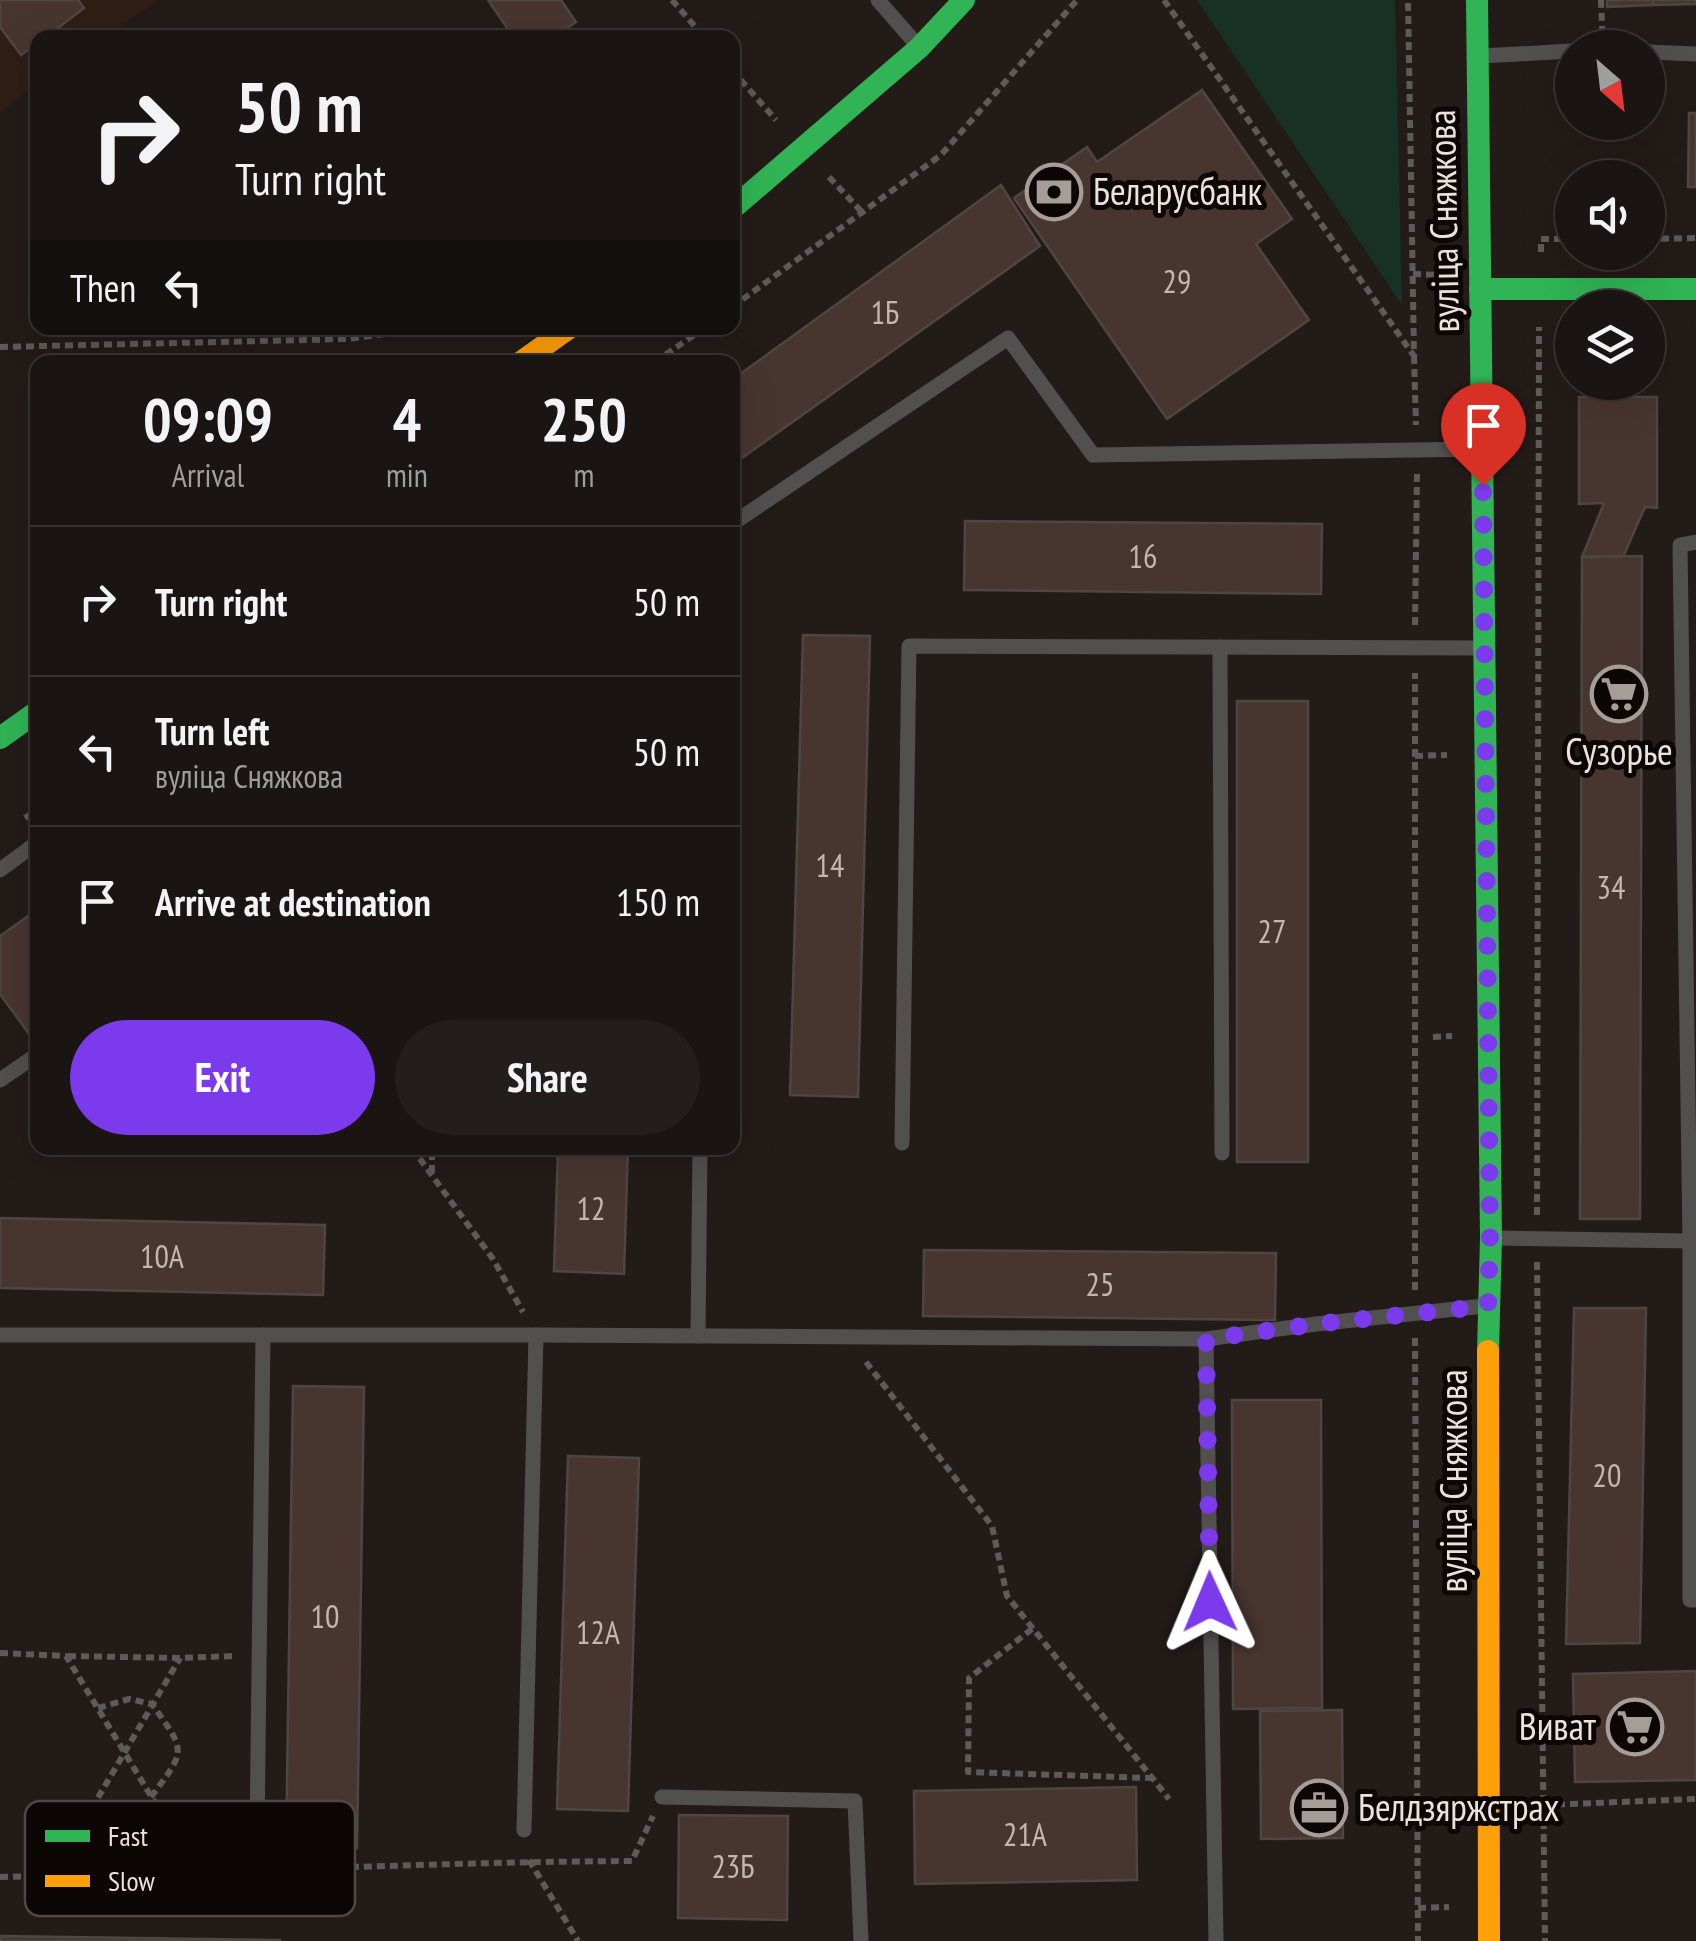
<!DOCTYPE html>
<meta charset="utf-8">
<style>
:root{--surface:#1a1412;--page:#231d1b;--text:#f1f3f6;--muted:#9f9e9f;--line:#383332;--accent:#7c3aed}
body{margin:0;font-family:"PT Sans Narrow",sans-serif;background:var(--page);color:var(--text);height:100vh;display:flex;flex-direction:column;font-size:38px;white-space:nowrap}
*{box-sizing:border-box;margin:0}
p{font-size:32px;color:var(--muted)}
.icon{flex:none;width:55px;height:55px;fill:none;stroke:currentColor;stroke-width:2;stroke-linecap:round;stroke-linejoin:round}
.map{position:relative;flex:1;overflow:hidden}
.details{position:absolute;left:30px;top:355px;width:710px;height:800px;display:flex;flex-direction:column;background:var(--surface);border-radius:20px;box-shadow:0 10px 40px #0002,0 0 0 2px var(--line)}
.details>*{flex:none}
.guide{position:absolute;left:30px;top:30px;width:710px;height:305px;border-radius:20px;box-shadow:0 10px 40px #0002,0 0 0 2px var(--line);background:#1a1412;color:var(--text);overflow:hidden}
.needle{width:65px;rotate:152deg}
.controls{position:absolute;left:1555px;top:30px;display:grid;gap:20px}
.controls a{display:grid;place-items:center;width:110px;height:110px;border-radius:50%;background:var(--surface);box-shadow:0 10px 40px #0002,0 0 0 2px var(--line);font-size:50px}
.pin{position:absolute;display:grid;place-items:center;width:85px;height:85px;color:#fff;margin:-102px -42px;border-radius:50% 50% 50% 0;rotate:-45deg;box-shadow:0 0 10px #0007}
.pin .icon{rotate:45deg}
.me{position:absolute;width:110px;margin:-55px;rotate:359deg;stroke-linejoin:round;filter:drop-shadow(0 0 8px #0008)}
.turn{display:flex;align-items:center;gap:35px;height:210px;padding:0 40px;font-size:45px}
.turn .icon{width:130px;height:130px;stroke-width:2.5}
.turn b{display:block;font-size:70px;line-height:85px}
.then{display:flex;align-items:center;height:95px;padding:0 40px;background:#0003;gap:20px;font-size:38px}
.eta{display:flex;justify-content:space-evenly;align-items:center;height:170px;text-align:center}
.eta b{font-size:60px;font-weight:700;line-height:70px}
.button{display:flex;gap:20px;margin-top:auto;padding:20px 40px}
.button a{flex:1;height:115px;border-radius:60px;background:var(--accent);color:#fff;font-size:40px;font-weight:700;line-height:115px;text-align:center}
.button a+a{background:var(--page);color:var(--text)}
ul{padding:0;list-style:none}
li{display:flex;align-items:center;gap:30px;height:150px;padding:0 40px;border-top:2px solid var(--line)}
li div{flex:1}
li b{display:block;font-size:38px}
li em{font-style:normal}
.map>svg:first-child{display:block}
.built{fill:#301e15}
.green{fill:#173225}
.building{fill:#493530;stroke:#4d4643;stroke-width:2.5}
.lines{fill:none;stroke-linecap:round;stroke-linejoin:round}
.path{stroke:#5e5a58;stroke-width:6;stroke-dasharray:8 5;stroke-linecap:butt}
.lane{stroke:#52504e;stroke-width:15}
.fast{stroke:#30b455;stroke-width:22}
.slow{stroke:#ff9f0a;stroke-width:22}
.route{stroke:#7c3aed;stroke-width:18;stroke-dasharray:0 32.4}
.labels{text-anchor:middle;stroke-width:10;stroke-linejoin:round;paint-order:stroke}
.number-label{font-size:32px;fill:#c3b7b2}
.poi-label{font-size:38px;fill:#ece2dd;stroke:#0c0604;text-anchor:start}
.street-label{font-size:38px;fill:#ece2dd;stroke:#0c0604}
.key{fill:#0c0604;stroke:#4f4845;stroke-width:2.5}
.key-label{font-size:28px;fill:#ece2dd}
</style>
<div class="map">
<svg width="1696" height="1941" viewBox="0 0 1696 1941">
<rect width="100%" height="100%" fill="#231b18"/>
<path class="built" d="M0,0H158L105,37L38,38L37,85L0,112Z"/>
<path class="green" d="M1197,0H1395L1402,305Z"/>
<g class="building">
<path d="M0,0H78L84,8L45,38H38V43L21,55L0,27Z"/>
<path d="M488,0H561L576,22L553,38H514Z"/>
<path d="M1607,0H1653V5L1607,7Z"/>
<path d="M1653,0H1696V4L1653,5Z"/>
<path d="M1202,90L1292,219L1256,244L1309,320L1167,419L1014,198L1087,147L1097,162Z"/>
<path d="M1689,113H1696V187H1688Z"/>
<path d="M1001,185L1040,246L732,465V380Z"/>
<path d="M1579,397H1657V508L1645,507L1623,557H1582L1604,503L1579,504Z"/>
<path d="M965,521L1322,524L1321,594L964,590Z"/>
<path d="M1642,556L1640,1219H1580L1582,557Z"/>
<path d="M803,635L870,636L858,1097L790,1095Z"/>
<rect x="1237" y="701" width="71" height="461"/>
<path d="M38,909V1028L29,1034L0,994V936Z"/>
<path d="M558,1148H628L624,1274L554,1271Z"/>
<path d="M0,1218L325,1225L323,1295L0,1288Z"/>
<path d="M924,1250L1276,1253L1275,1320L923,1316Z"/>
<path d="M1574,1308H1646L1640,1643L1566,1644Z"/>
<path d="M293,1386L364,1387L357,1848L286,1847Z"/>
<path d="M1232,1400H1321L1322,1708L1233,1709Z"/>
<path d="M568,1456L639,1458L628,1811L557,1809Z"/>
<path d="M1696,1671V1780L1575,1782L1573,1674Z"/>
<path d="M1342,1710L1343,1838L1261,1839L1260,1711Z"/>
<path d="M1136,1787L1137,1880L915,1884L914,1791Z"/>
<path d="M679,1815L788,1816L787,1920L678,1918Z"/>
<path d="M0,1936L280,1940V1941H0Z"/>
</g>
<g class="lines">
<g class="path">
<path d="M672,0L705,38"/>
<path d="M1164,0L1414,356L1408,0"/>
<path d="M1601,0L1603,48"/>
<path d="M732,70L776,120"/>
<path d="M829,177L862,212"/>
<path d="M1648,239L1696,238"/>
<path d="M1541,252V239H1572"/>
<path d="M1413,274L1441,275"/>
<path d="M732,307L941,155L1077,0"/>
<path d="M0,347L349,339L426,328"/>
<path d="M1414,356L1416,425"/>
<path d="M655,362L704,328"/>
<path d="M1415,625L1417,473"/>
<path d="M1415,756L1447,755"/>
<path d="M25,818L38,809"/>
<path d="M1433,1037L1452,1036"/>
<path d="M412,1148L493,1259L523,1312"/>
<path d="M432,1173V1148"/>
<path d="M1537,1215L1539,327"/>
<path d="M1537,1262L1545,1941"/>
<path d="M1415,1290V673"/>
<path d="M1415,1338L1418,1941"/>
<path d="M866,1362L992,1526L1007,1596L1169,1799"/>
<path d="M1032,1629L969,1678L968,1772L1151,1778"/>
<path d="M0,1653L66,1656L197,1872"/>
<path d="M68,1656L180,1658L235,1656"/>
<path d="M98,1708L129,1699L152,1704C186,1752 187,1749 151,1797"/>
<path d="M1544,1805L1696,1799"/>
<path d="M529,1860L578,1941"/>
<path d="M52,1876C246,1872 439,1862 632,1861L653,1816"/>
<path d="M0,1877L52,1876L180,1658"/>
<path d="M1418,1908L1449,1907"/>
</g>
<g class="lane">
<path d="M878,0L918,46"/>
<path d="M1648,52L1696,54"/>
<path d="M1481,56L1572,51"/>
<path d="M732,524L1008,338L1093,455L1479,449"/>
<path d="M1220,647L1222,1153"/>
<path d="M0,870L38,842"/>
<path d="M0,1080L38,1054"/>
<path d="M902,1143L909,646L1478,648"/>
<path d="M1496,1238L1690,1241L1680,545L1696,542"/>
<path d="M1690,1241V1600H1696"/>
<path d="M0,1335H536L1206,1339L1316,1324L1484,1306"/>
<path d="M698,1336L700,1148"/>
<path d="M1206,1339L1216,1941"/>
<path d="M662,1797L855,1801L861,1941"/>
<path d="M524,1830L536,1335"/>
<path d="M257,1838L263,1335"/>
</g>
<g class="fast">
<path d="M1477,0L1491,1238L1488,1351"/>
<path d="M732,209L919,48L964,0"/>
<path d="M1480,289H1696"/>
<path d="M0,738L38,711"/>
</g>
<g class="slow">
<path d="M521,362L569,328"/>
<path d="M1488,1351L1489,1941"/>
</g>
</g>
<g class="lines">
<path class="route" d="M1210,1602L1206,1339L1316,1324L1488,1306L1490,1238L1483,485"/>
</g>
<defs>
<g id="bank-ring" transform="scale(2.875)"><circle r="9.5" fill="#0c0604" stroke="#a69c98" stroke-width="1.5"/><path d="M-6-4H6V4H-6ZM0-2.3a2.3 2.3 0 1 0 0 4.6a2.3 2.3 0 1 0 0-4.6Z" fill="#a69c98"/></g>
<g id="supermarket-ring" transform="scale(2.875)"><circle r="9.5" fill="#0c0604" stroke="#a69c98" stroke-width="1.5"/><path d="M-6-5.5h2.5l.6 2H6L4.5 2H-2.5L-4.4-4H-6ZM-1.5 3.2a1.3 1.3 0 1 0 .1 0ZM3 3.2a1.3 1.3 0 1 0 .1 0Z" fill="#a69c98"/></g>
<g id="office-ring" transform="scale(2.875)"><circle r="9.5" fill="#0c0604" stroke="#a69c98" stroke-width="1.5"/><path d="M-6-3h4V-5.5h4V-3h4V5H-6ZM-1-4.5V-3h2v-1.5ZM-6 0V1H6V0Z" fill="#a69c98"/></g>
</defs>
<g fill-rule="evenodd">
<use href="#bank-ring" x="1054" y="192"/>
<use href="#supermarket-ring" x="1619" y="694"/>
<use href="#supermarket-ring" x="1635" y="1727"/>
<use href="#office-ring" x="1319" y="1808"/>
</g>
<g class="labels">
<g class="number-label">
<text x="1177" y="293">29</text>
<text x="885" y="324">1Б</text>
<text x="1143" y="568">16</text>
<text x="830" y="877">14</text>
<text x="1611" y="899">34</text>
<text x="1272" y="943">27</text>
<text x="591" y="1220">12</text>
<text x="162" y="1268">10А</text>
<text x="1100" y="1296">25</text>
<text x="1607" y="1487">20</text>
<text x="325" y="1628">10</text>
<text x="598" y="1644">12А</text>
<text x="1025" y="1846">21А</text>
<text x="733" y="1878">23Б</text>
</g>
<g class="poi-label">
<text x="1093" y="205">Беларусбанк</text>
<text x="1619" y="765" text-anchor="middle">Сузорье</text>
<text x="1596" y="1740" text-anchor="end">Виват</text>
<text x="1358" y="1821">Белдзяржстрах</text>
</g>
<g class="street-label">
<text transform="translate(1444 221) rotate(-91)" y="13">вуліца Сняжкова</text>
<text transform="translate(1454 1481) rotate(-90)" y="13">вуліца Сняжкова</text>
</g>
</g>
<rect x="25" y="1801" width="330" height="115" rx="15" class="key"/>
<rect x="45" y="1830" width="45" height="12" fill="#30b455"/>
<rect x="45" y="1875" width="45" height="12" fill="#ff9f0a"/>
<g class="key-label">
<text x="108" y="1846">Fast</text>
<text x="108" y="1891">Slow</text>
</g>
</svg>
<div class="controls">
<a><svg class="needle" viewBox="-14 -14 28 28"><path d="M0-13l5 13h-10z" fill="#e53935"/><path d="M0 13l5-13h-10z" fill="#9f9e9f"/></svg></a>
<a><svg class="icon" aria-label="sound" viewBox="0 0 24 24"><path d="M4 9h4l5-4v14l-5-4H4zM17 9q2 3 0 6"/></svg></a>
<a><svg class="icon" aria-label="layers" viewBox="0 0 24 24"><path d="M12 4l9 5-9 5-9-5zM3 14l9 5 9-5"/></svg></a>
</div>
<div class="pin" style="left:1483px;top:485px;background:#d93025"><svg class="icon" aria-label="arrive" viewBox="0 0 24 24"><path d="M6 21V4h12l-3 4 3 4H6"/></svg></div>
<svg class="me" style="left:1210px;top:1602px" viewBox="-20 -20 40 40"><path d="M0-17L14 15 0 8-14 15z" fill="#7c3aed" stroke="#fff" stroke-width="4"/></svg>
<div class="guide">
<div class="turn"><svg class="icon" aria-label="right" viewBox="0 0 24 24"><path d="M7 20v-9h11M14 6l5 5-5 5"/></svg><div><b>50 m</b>Turn right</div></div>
<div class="then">Then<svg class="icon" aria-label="left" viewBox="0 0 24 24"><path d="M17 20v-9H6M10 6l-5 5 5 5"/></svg></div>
</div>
<section class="details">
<div class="eta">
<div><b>09:09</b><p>Arrival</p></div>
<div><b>4</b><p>min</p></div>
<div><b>250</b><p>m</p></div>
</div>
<ul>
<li><svg class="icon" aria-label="right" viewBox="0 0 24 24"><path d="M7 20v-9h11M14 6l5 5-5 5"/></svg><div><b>Turn right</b></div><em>50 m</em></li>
<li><svg class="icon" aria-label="left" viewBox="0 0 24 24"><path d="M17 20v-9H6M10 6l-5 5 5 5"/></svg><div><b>Turn left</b><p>вуліца Сняжкова</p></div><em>50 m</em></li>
<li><svg class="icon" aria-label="arrive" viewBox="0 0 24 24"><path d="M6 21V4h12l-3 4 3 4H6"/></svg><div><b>Arrive at destination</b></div><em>150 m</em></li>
</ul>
<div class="button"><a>Exit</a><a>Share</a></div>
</section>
</div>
